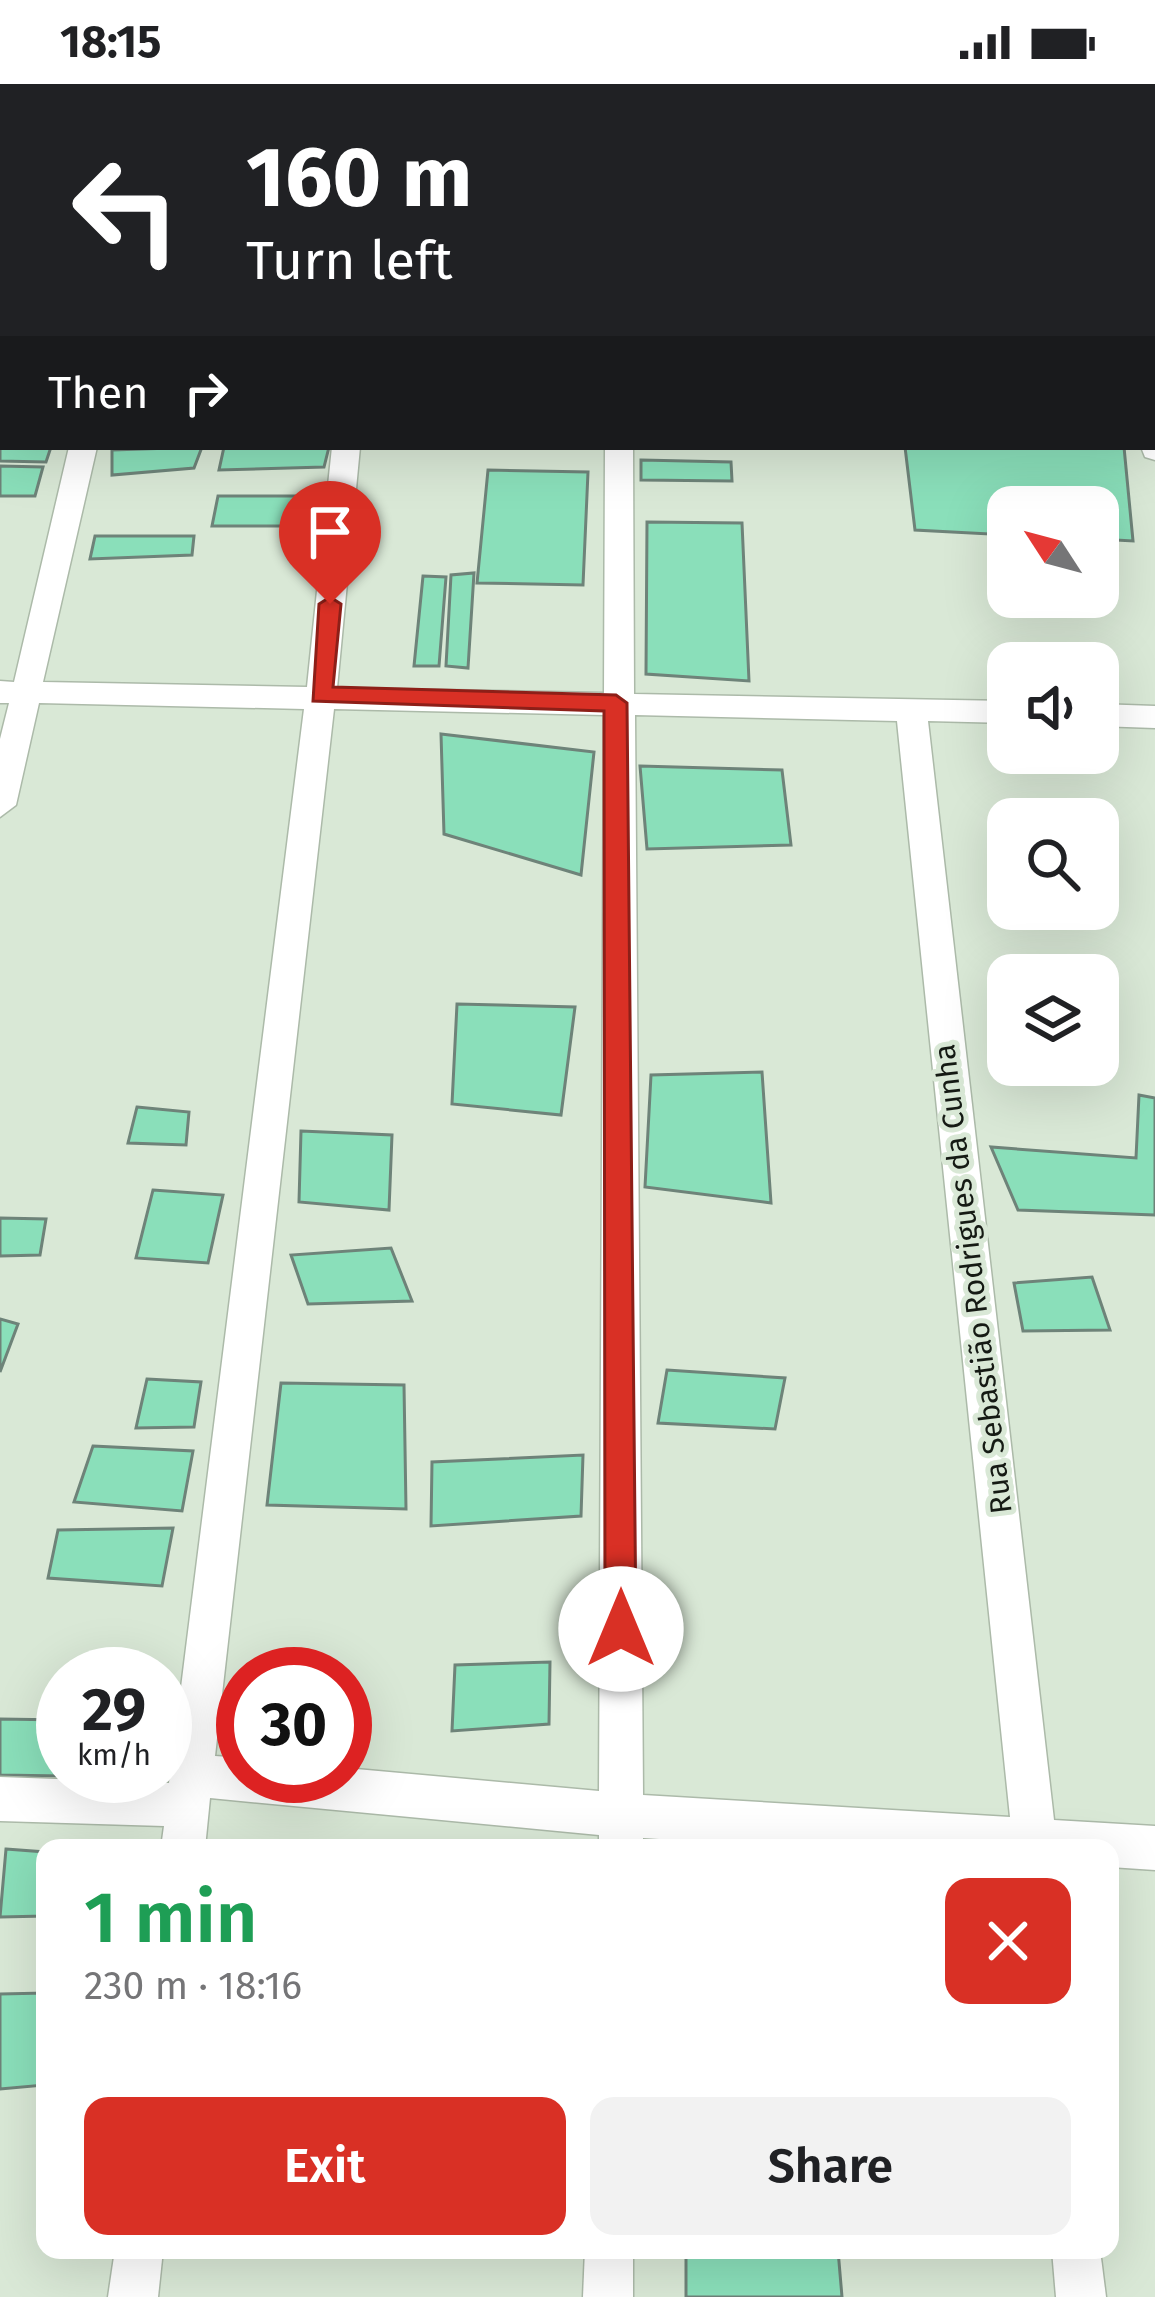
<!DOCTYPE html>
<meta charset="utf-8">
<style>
:root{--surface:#fff;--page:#f2f2f2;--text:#202124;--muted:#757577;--accent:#d93025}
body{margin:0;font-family:"Fira Sans",sans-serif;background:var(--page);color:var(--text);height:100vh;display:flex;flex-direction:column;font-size:45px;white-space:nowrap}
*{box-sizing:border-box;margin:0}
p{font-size:39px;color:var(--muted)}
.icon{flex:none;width:66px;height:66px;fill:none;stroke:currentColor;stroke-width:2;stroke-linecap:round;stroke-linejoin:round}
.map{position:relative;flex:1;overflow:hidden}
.drawer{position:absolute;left:36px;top:1755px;width:1083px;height:420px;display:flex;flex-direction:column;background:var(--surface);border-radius:24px;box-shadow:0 12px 48px #0002}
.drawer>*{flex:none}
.guide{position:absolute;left:0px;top:0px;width:1155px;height:366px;box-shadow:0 12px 48px #0002;background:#202124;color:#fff;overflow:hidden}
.needle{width:78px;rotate:306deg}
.buttons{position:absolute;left:987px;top:402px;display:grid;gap:24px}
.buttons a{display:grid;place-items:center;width:132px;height:132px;border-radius:24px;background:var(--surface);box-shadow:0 12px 48px #0002;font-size:60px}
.speed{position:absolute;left:36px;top:1563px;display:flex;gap:24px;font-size:60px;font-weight:700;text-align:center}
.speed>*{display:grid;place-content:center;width:156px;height:156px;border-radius:50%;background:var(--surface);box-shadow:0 12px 48px #0002;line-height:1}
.speed small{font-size:30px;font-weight:400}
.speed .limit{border:18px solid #d22;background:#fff;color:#111}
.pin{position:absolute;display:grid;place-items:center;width:102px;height:102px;color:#fff;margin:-123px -51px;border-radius:50% 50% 50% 0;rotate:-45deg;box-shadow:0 0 12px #0007}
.pin .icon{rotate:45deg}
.me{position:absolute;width:132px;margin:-66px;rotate:0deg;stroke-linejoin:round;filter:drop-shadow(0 0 9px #0008)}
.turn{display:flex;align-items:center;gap:42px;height:252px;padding:0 48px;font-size:54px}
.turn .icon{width:156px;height:156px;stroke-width:2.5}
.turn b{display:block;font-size:84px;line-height:102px}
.then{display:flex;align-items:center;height:114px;padding:0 48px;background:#0003;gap:24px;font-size:45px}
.round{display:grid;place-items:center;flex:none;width:126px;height:126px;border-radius:24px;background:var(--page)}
.summary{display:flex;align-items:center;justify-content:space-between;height:204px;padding:0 48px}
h1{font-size:72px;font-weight:600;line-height:90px;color:#1e9e55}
.cta{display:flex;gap:24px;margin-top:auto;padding:24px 48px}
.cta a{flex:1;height:138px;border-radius:24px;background:var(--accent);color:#fff;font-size:48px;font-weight:600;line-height:138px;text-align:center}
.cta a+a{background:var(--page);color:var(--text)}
.status{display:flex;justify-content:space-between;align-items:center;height:84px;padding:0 60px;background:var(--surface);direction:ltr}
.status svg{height:33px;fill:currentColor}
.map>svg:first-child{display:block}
.building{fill:#8adfba;stroke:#6e8379;stroke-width:3}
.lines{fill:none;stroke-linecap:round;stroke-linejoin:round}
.minor-casing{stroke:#acbaa9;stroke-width:3}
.primary-casing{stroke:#acbaa9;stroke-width:3}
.minor{fill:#fff;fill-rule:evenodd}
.primary{fill:#fff;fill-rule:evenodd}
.route{fill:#d93025;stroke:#8d1f18;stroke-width:3}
.labels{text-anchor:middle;stroke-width:10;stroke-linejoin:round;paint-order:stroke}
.street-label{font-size:30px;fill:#151a14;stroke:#d9e8d6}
</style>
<div class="status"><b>18:15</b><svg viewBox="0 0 49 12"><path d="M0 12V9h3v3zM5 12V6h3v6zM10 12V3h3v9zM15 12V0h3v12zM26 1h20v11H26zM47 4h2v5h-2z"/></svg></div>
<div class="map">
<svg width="1155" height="2213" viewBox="0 0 1155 2213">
<rect width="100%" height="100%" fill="#d9e8d6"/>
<g class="building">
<rect x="0" y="16" width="3" height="120"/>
<path d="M0,346L3,363H51L46,378L0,377Z"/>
<path d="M202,363L194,384L112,391V366Z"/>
<path d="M224,363H329L324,383L219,386Z"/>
<path d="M905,363H1124L1133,457L1098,455V423H1008V451L915,446Z"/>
<path d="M641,376L731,378L732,397L641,396Z"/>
<path d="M0,382L43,383L35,412H0Z"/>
<path d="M488,386L588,388L583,501L477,499Z"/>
<path d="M218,412H311L307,442H212Z"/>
<path d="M647,438L742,439L749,597L646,590Z"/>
<path d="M95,452H194L192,471L90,475Z"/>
<path d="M474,489L468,584L446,582L451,491Z"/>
<path d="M423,492L446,493L439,582H414Z"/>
<path d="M441,650L594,668L581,791L444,750Z"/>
<path d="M640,682L782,686L791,761L647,765Z"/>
<path d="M457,920L575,923L561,1031L452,1020Z"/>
<path d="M762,988L771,1119L645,1103L651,991Z"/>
<path d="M1139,1011L1155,1014V1131L1018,1126L991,1063L1136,1074Z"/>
<path d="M137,1023L189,1028L186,1061L128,1059Z"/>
<path d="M301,1047L392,1051L389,1126L299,1118Z"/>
<path d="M153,1106L223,1111L208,1179L136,1174Z"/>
<path d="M0,1134L46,1135L40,1171L0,1172Z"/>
<path d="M391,1164L412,1217L308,1220L291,1171Z"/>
<path d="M1092,1193L1110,1246L1023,1247L1014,1199Z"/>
<path d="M0,1235L18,1240L0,1288Z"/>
<path d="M667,1286L785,1294L775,1345L658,1339Z"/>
<path d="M147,1295L201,1298L194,1343L136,1344Z"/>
<path d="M281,1299L404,1301L406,1425L267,1421Z"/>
<path d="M93,1362L193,1367L182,1427L74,1418Z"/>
<path d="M583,1371L581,1432L431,1442L432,1378Z"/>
<path d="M173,1444L162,1502L48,1494L58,1446Z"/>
<path d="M550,1578L549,1640L452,1647L455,1581Z"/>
<path d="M0,1635L63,1636V1692L0,1691Z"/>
<path d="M6,1765L45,1768V1832L0,1833Z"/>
<path d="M45,1909V2001L0,2005V1910Z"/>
<path d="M686,2166H838L842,2213H686Z"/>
</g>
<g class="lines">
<g class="minor-casing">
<g id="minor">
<path d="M436,0H466L468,3H438Z"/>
<path d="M1152,136H1155L1152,153Z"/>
<rect x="1152" y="175" width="3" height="15"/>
<path d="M1152,343L1155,344V376L1145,373L1141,363H1152Z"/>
<path d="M69,363H97L43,598L307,603L332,363H360L337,604L604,609L605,363H633L634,610L1008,617V639L928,637L1054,1736L1155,1742V1786L1110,1783V1764H803L643,1754V1764H599V1751L210,1714L205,1764H161L164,1742L0,1737V1693L169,1699L304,625L39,619L16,721L0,733V655L9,619H0V597L14,598ZM334,625L604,631L599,1707L345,1684V1692H243V1674L215,1672ZM635,631L897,637L1010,1733L643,1711Z"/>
<path d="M1098,620L1155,622V644L1098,642Z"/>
<path d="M115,2166H163L158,2213H108Z"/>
<path d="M585,2166H633V2213H583Z"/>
<path d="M1052,2166H1100L1106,2213H1056Z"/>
</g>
</g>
<g class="primary-casing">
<g id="primary">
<path d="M299,0H344L346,3H301Z"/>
<rect x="1152" y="226" width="3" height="25"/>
</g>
</g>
<use href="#minor" class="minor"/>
<use href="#primary" class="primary"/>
</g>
<path class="route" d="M330,513L341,520L333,603L616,611L627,619L636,1545L632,1556L621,1560L610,1556L605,1545L604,627L313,617L319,520Z"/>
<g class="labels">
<g class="street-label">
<text transform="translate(973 1195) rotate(-97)" y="10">Rua Sebastião Rodrigues da Cunha</text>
</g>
</g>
</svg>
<div class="buttons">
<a><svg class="needle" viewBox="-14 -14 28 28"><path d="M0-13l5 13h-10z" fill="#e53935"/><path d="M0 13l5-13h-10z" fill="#757577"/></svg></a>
<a><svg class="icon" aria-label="sound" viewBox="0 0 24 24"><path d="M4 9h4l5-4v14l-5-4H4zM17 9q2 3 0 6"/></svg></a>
<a><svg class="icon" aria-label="search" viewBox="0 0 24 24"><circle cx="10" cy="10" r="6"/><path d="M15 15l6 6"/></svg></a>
<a><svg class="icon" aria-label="layers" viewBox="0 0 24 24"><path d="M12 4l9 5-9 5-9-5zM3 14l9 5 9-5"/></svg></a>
</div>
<div class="speed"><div>29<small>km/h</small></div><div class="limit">30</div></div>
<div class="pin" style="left:330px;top:520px;background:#d93025"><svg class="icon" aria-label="arrive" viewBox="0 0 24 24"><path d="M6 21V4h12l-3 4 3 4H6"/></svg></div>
<svg class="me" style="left:621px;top:1545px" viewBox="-20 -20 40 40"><circle r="19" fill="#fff"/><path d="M0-13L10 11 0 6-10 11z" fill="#d93025"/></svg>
<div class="guide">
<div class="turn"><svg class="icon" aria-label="left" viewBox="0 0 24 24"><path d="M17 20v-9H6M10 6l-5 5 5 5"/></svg><div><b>160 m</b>Turn left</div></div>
<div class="then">Then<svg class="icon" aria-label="right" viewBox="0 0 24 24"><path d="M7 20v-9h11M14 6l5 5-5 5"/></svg></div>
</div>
<section class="drawer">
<div class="summary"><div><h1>1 min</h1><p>230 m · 18:16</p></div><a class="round" style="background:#d93025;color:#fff"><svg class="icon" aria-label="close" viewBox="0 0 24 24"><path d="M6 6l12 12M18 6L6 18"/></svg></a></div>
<div class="cta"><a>Exit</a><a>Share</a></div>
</section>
</div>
